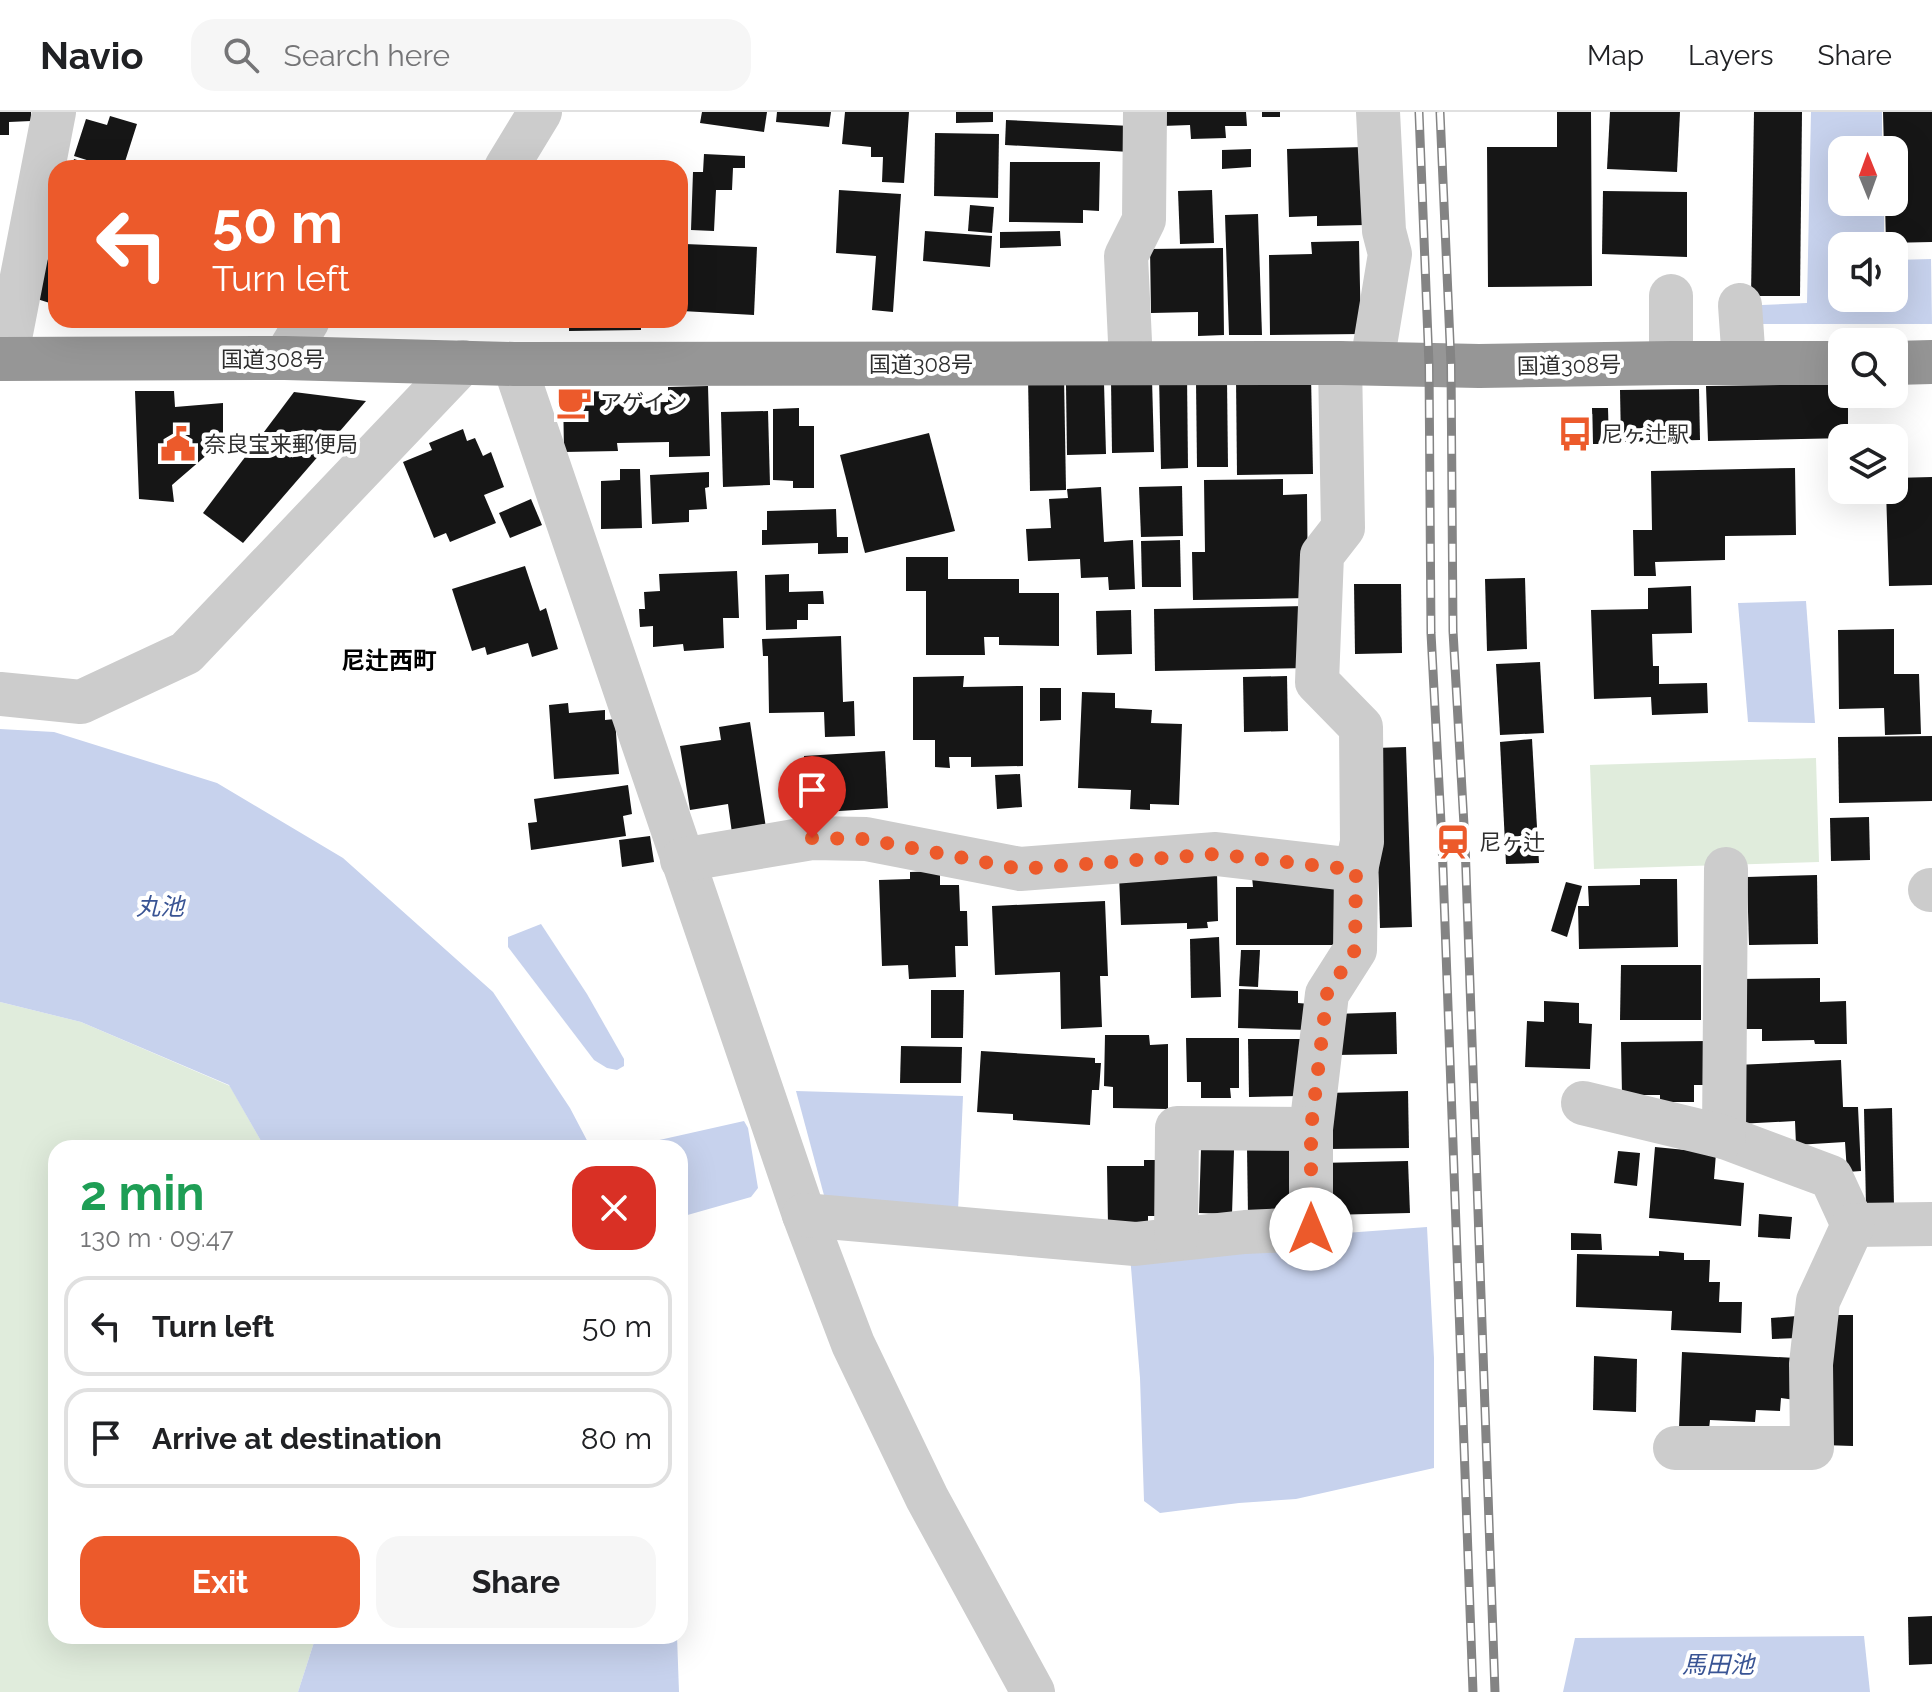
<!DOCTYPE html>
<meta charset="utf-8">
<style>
:root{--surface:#fff;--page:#f6f6f6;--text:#202124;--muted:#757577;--line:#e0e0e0;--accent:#ec5a2b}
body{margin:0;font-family:Raleway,"Noto Sans JP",sans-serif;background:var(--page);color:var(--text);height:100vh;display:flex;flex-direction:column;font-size:30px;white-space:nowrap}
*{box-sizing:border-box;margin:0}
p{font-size:26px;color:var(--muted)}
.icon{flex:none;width:44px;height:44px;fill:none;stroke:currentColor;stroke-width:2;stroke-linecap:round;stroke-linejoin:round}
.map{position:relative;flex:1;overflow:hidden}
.sheet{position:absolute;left:48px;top:1028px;width:640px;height:504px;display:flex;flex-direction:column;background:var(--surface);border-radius:24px;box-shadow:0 8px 32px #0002}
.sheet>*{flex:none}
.hud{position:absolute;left:48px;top:48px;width:640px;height:168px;border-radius:24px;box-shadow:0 8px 32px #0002;background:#ec5a2b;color:#fff;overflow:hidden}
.needle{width:52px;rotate:359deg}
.buttons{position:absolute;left:1828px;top:24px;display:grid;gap:16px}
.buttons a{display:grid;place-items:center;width:80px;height:80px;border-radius:16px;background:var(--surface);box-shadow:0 8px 32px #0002;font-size:40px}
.pin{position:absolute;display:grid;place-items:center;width:68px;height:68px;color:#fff;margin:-82px -34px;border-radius:50% 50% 50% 0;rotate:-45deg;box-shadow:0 0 8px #0007}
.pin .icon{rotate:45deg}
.me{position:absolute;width:88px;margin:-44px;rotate:0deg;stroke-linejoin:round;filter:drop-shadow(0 0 6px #0008)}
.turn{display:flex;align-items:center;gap:28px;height:168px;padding:0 32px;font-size:36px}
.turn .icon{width:104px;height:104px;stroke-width:2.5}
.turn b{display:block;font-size:56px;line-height:68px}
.round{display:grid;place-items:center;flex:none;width:84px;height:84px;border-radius:24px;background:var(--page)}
.summary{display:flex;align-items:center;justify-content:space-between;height:136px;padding:0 32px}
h1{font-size:48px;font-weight:700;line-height:60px;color:#1e9e55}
.cta{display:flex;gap:16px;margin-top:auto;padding:16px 32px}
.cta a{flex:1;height:92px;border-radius:24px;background:var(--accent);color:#fff;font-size:32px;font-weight:700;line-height:92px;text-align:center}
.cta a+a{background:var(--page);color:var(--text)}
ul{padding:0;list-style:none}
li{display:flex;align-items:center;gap:24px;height:100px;margin:0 16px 12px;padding:0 16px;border:4px solid var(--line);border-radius:24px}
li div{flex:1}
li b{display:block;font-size:30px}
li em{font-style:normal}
header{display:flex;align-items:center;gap:48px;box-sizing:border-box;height:112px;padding:0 40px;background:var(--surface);border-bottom:2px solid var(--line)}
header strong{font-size:38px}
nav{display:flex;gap:44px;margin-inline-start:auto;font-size:28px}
.search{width:560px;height:72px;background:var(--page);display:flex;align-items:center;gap:20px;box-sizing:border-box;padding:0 28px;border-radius:24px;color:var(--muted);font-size:30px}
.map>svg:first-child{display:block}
.green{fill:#e0ecdc}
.water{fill:#c7d2ed}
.building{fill:#161616}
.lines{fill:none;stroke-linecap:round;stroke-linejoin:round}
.minor{stroke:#ccc;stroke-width:44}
.highway{stroke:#969696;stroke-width:44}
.rail-casing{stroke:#848484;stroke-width:9}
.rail{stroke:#fff;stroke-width:6;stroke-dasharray:18;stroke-linecap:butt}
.route{stroke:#ec5a2b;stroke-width:14;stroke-dasharray:0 25.2}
.labels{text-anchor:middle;stroke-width:8;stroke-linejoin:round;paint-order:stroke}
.street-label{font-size:22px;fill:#2f2f2f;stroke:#fff}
.poi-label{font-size:22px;fill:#2f2f2f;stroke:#fff;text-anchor:start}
.neighbourhood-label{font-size:24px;font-weight:bold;fill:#000;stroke:#fff}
.water-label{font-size:24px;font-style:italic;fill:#395494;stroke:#fff}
</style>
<header>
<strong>Navio</strong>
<div class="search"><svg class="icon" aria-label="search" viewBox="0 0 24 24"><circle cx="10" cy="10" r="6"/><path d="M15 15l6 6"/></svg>Search here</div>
<nav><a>Map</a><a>Layers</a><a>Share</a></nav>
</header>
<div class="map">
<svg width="1932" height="1580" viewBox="0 0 1932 1580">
<rect width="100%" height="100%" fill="#fff"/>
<g class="green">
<path d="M1816,646L1819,750L1594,757L1590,653Z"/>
<path d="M0,890L81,910L230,974L265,1036H56V1524H316L298,1580H0Z"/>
</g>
<g class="water">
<path d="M1811,0H1882V38H1842V90H1884V134H1842V186H1894V148L1931,147L1932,212H1762V193L1807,191Z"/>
<path d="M1806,489L1815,611L1748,610L1738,491Z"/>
<path d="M0,617L54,620L217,671L343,746L493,880L570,996L591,1036H265L229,973L81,910L0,890Z"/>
<path d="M541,812L587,882L624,947V954L617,958L607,956L594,948L508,835V825Z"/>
<path d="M796,979L963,984L958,1099L825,1087Z"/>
<path d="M744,1009L748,1016L758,1076L751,1085L684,1104L680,1102V1036H648L646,1031Z"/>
<path d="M1427,1115L1434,1246V1356L1296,1387L1239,1391L1160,1401L1144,1389L1140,1266L1130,1143L1318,1123Z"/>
<path d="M316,1524H677L679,1580H298Z"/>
<path d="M1864,1524L1870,1580H1563L1575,1526Z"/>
</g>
<g class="building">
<path d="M0,0H31V9L9,10V23H0Z"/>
<path d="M702,0H767L764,20L700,11Z"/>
<path d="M777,0H831L829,15L776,10Z"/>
<path d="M845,0H909L904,71L882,70L883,45H871V35L842,32Z"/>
<path d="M956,0H993V10L956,11Z"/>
<path d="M1161,0H1246L1247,14H1225L1226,26L1191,27L1190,13L1162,14Z"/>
<rect x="1262" y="0" width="18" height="5"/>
<path d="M1557,0H1591L1592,174L1488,175L1487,35H1557Z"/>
<path d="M1610,0H1680L1677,60L1607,57Z"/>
<path d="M1754,0H1802L1800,184H1751Z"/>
<path d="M1883,0H1932V130L1886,131L1885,90H1894V38H1884Z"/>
<path d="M110,4L137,12L123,56H112L74,44L86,7L107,13Z"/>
<path d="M1006,8L1131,14L1130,40L1005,33Z"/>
<path d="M935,21L999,22L998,86L934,84Z"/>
<path d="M1364,35L1366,113L1317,114V104L1289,105L1287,37Z"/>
<path d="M1251,37V55L1222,57V38Z"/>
<path d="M704,42L745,44V56H733L732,78H716L714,119L691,118L693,60H703Z"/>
<path d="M74,47L99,55V56H71Z"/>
<path d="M1010,50H1100L1099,99L1083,98V111L1009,110Z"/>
<path d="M839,78L901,82L893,200L872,198L876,144L836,141Z"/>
<path d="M1212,78L1214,131L1180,132L1178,79Z"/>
<path d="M1603,79L1687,80V145L1602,142Z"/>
<path d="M970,93L994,95L992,121L968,119Z"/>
<path d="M1258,102L1262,223H1229L1225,103Z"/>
<path d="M925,119L992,124L990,155L923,149Z"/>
<path d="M1060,119L1061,134L1000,136V120Z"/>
<path d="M56,123V193L34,186Z"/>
<path d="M1359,129L1361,222L1270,223L1269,143L1312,142L1311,130Z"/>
<path d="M685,132L757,135L754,203L682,199Z"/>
<path d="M1223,136L1224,223L1198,224V200L1151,201L1150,137Z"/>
<path d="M440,208H553V211L440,213Z"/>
<path d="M569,208H641V218L569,219Z"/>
<path d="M1187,263L1188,356L1161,357L1159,264Z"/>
<path d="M1028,264H1064L1066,378L1030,379Z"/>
<path d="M1311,264L1313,362L1237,363L1236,265Z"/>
<path d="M1152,267L1154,340L1112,341L1111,268Z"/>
<path d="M1227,267L1228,355H1197L1196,268Z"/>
<path d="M1104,271L1106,342L1067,343L1066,272Z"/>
<path d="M1842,272V282H1848V326L1708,329L1706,274Z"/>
<path d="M708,274L710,344L669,345V330L617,331L618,339L564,340L563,280L617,279V291L668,290V275Z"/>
<path d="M1699,277L1700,328L1621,330L1620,278Z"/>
<path d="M135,279H174L175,295L223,291V329L172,373L174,390L139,387Z"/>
<path d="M294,280L366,289L243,431L203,401Z"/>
<path d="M799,296V314H814V376H793V369L773,368V297Z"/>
<path d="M1592,296H1608L1609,332H1593Z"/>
<path d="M768,299L770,373L723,375L721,300Z"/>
<path d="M463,317L467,329L475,326L483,344L491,340L504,375L484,383L496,411L450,430L446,421L434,426L403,350L432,338L429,331Z"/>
<path d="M929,321L955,419L865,441L840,343Z"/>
<path d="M1795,356L1796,423L1725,424V448L1655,450L1656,464H1634L1633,418H1652L1651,359Z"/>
<path d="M620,357H640L642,416L601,417V369L620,368Z"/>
<path d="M709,360V375L705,376L707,397L689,398V410L652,412L650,363Z"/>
<path d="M1932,365V473L1889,474L1886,378H1894V366Z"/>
<path d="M1283,367V383L1307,382L1308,486L1193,488L1192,440H1205L1204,368Z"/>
<path d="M1182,374L1183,424L1141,425L1139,375Z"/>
<path d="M1101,375L1104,430L1133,428L1135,477L1109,478L1108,465L1081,466L1080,447L1028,449L1026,417L1051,416L1049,387L1068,386L1067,377Z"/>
<path d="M531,387L542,413L510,426L499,401Z"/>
<path d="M836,397L837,425H848V441L818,442V431L762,433V418H767V399Z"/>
<path d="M1180,428L1181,475H1142L1141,429Z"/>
<path d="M906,445H948V467H1019V481H1059V534L999,533V525H984L985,543H926V479H906Z"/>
<path d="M525,454L540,499L546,496L558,537L532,545L528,531L487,543L485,535L472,539L452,477Z"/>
<path d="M737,459L739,506H723L724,536L684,539L683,532L653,535V514L640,515L639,497H645L644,480L660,479L659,462Z"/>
<path d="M789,462V480L823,479L824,492H808V508H797V517L766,518L765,463Z"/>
<path d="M1525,466L1527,537L1487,539L1485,467Z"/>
<path d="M1354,472H1401L1402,541L1355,542Z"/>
<path d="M1691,474L1692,521L1652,522L1653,554H1659V572L1707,571L1708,601L1652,603L1651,585L1594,587L1591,498L1648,497V476Z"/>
<path d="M1306,494L1307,556L1155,559L1154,497Z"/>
<path d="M1131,498L1132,542L1097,543L1096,499Z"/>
<path d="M1894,517V562H1919L1921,622L1885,623L1884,596L1839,597L1838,518Z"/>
<path d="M841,524L843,590L854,589L855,624L825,625L824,600L769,601L768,544H763L762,527Z"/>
<path d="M1540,550L1544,621L1500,623L1496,552Z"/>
<path d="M964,564L963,575L1023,574V654L971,655V645H949L950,656L935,655V628H913V565Z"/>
<path d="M1287,564L1288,619L1244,620L1243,565Z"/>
<path d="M1040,576H1061V608L1040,609Z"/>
<path d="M1082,580L1115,581V596L1152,598L1151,611L1182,612L1179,693L1150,692V698L1130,697L1131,678L1078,676Z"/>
<path d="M568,591L569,601L605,598V608L615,607L619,662L554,667L549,593Z"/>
<path d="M750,610L766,716L732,721L728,692L690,698L680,634L721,628L719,615Z"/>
<path d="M1932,624V689L1839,691L1838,625Z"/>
<path d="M1532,627L1539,751L1506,752L1500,630Z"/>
<path d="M1406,635L1412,815L1380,816L1375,636Z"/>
<path d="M885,639L888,696L807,701L804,644Z"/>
<path d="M1020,662L1022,695L997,697L995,663Z"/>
<path d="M628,673L632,702L623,704L626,724L531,738L528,711L537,710L534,687Z"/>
<path d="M1869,705L1870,748L1831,749L1830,706Z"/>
<path d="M650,724L654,750L622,755L619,728Z"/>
<path d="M940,759V773H959L960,799H967L968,834H955L956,865L909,867L908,853L882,854L879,768L910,767V760Z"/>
<path d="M1217,760L1218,809L1207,810L1208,816L1187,817V811L1121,813L1119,763Z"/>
<path d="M1817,763L1818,832L1749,833L1747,765Z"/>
<path d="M1252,765L1339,771V833H1236V775H1253Z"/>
<path d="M1640,767H1677L1678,835L1579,837L1578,794H1589L1588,774L1640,773Z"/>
<path d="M1566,770L1582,774L1567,825L1551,819Z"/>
<path d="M1105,789L1108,864H1100L1102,915L1061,917L1060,860L995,863L992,794Z"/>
<path d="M1219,825L1221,885L1191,886L1190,827Z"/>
<path d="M1241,838H1260L1258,875L1239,874Z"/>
<path d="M1621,853H1701V908H1620Z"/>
<path d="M1820,866V890L1846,889L1847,932H1815L1814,928L1762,929V917H1740L1739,867Z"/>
<path d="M1239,877L1298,879V891L1310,892L1309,918L1238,916Z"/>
<path d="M931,878H964L963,926H931Z"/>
<path d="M1544,889L1579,891V911L1592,912L1590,957L1525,955L1527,909L1544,910Z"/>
<path d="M1396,900L1397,942L1335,943L1334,902Z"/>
<path d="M1105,923H1149L1150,933L1168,932V997L1113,996V975L1104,974Z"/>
<path d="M1186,926H1239V976H1230L1231,986H1201V970H1187Z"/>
<path d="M1248,927H1300V984L1249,985Z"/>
<path d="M1708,929V973H1694V990H1660V983H1622L1621,930Z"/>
<path d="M901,934L962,935L961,971H900Z"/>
<path d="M981,939L1095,946V951H1101L1099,978H1092L1090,1013L1013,1008V1002L977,1000Z"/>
<path d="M1841,948L1843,995H1858L1861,1059L1847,1060L1845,1030L1796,1033L1795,1009L1738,1012L1736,953Z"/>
<path d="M1408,979L1409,1036L1327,1037L1326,981Z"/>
<path d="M1892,996L1894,1094H1866L1864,997Z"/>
<path d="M1297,1034V1103L1248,1104L1247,1035Z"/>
<path d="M1655,1035L1716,1041L1714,1067L1744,1071L1741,1114L1649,1106Z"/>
<path d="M1201,1037L1234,1038L1232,1102L1199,1101Z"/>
<path d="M1618,1039L1640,1041L1637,1074L1614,1071Z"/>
<path d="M1144,1048H1160L1161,1104H1148V1112L1108,1113L1107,1054H1144Z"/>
<path d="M1408,1049L1410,1101L1327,1103L1319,1051Z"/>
<path d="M1759,1102L1792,1105L1790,1127L1758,1125Z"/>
<path d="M1571,1121L1601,1122L1602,1138H1571Z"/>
<path d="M1659,1139L1684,1141V1148H1710L1709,1170H1720L1719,1190H1742L1741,1221L1671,1218L1672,1199L1576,1195L1577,1142L1659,1144Z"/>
<path d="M1824,1203H1853V1334L1823,1333Z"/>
<path d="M1797,1204L1798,1226L1772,1227L1771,1206Z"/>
<path d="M1682,1240L1796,1246L1795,1288L1781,1286L1780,1299L1756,1298L1755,1310L1710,1308L1709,1317L1679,1316Z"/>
<path d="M1594,1244L1637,1247L1636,1300L1593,1298Z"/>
<path d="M1932,1504V1552L1909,1553L1908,1505Z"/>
</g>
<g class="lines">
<g class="minor">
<path d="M506,56L540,0"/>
<path d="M1740,193L1744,251"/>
<path d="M285,246L308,208"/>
<path d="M6,247L54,0"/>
<path d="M1131,251L1126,144L1144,108L1145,0"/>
<path d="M1372,251L1390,142L1384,119L1378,0"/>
<path d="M1671,251V184"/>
<path d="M514,252L804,1103L853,1232L927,1386L1033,1580"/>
<path d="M0,582L81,590L186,541L463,250"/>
<path d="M682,748L812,726L866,727L1020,757L1216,742L1356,758"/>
<path d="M1726,757L1724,1025L1831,1065L1853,1113L1932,1112"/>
<path d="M1930,778H1932"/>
<path d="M1583,991L1724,1025"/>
<path d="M804,1103L1135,1132L1245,1120L1311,1117V1017L1327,882L1355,838L1356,758L1362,730L1361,615L1317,570L1322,443L1343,416L1340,251"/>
<path d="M1176,1127L1177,1016L1311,1017"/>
<path d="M1675,1336H1812L1811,1252L1818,1189L1853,1113"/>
</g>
<g class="highway">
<path d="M0,247L285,246L514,252L1340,251L1479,254L1671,251H1842"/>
<path d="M1894,251L1932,250"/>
</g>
<g class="rail-casing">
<g id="rail">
<path d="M1419,0L1429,253L1431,521L1442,730L1473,1580"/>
<path d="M1440,0L1451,253L1453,519L1465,731L1495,1580"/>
</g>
</g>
<use href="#rail" class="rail"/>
</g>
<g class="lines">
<path class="route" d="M812,726L866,727L1020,757L1216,742L1356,758L1355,838L1327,882L1311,1017V1117"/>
</g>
<defs>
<g id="cafe-bare" transform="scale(2.76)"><path d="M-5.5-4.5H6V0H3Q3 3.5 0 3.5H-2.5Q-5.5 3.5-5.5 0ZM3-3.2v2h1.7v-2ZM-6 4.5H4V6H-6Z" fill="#ec5a2b" stroke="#fff" stroke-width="2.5" paint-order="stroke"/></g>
<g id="bus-bare" transform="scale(2.76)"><path d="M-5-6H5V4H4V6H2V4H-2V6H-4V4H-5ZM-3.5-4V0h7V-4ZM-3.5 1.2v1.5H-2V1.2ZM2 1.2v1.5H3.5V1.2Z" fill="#ec5a2b" stroke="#fff" stroke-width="2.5" paint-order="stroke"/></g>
<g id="civic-bare" transform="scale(2.76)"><path d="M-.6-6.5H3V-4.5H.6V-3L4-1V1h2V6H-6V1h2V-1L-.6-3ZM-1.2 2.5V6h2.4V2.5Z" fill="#ec5a2b" stroke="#fff" stroke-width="2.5" paint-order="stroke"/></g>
<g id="station-bare" transform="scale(2.76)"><path d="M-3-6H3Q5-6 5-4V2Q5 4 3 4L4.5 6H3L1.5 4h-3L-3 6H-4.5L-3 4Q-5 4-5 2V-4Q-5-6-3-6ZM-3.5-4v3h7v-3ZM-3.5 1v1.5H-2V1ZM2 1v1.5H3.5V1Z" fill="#ec5a2b" stroke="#fff" stroke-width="2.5" paint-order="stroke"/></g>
</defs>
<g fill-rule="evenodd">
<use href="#cafe-bare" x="574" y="290"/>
<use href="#bus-bare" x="1575" y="322"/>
<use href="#civic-bare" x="178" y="332"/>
<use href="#station-bare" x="1453" y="730"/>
</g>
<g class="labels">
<g class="street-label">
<text x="273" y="255">国道308号</text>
<text x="921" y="260">国道308号</text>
<text transform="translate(1569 253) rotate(-1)" y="8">国道308号</text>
</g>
<g class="poi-label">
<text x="600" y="298">アゲイン</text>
<text x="1601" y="330">尼ヶ辻駅</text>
<text x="204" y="340">奈良宝来郵便局</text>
<text x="1479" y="738">尼ヶ辻</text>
</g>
<g class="neighbourhood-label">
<text x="389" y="557">尼辻西町</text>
</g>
<g class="water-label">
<text x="160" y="803">丸池</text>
<text x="1718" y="1561">馬田池</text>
</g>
</g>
</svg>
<div class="buttons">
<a><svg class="needle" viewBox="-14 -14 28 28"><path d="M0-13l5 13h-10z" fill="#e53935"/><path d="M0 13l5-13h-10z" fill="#757577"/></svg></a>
<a><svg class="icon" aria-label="sound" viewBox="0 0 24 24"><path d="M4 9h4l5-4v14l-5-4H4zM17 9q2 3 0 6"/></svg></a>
<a><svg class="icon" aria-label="search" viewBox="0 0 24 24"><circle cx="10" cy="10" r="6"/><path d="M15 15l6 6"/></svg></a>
<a><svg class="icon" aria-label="layers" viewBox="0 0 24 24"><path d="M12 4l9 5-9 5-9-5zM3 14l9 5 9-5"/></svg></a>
</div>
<div class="pin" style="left:812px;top:726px;background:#d93025"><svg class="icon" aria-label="arrive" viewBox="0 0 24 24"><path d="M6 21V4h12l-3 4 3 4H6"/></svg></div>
<svg class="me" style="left:1311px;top:1117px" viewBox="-20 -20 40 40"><circle r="19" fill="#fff"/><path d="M0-13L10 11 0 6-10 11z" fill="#ec5a2b"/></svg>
<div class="hud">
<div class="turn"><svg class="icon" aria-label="left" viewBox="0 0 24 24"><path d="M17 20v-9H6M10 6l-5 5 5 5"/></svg><div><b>50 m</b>Turn left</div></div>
</div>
<section class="sheet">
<div class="summary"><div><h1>2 min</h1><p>130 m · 09:47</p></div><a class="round" style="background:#d93025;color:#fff"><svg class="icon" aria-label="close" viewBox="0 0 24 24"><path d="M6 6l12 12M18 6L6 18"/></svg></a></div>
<ul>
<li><svg class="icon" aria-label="left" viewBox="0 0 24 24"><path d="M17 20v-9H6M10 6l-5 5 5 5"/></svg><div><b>Turn left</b></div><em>50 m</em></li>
<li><svg class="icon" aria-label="arrive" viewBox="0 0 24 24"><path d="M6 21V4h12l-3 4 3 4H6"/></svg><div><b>Arrive at destination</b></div><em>80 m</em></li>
</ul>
<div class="cta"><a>Exit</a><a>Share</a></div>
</section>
</div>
